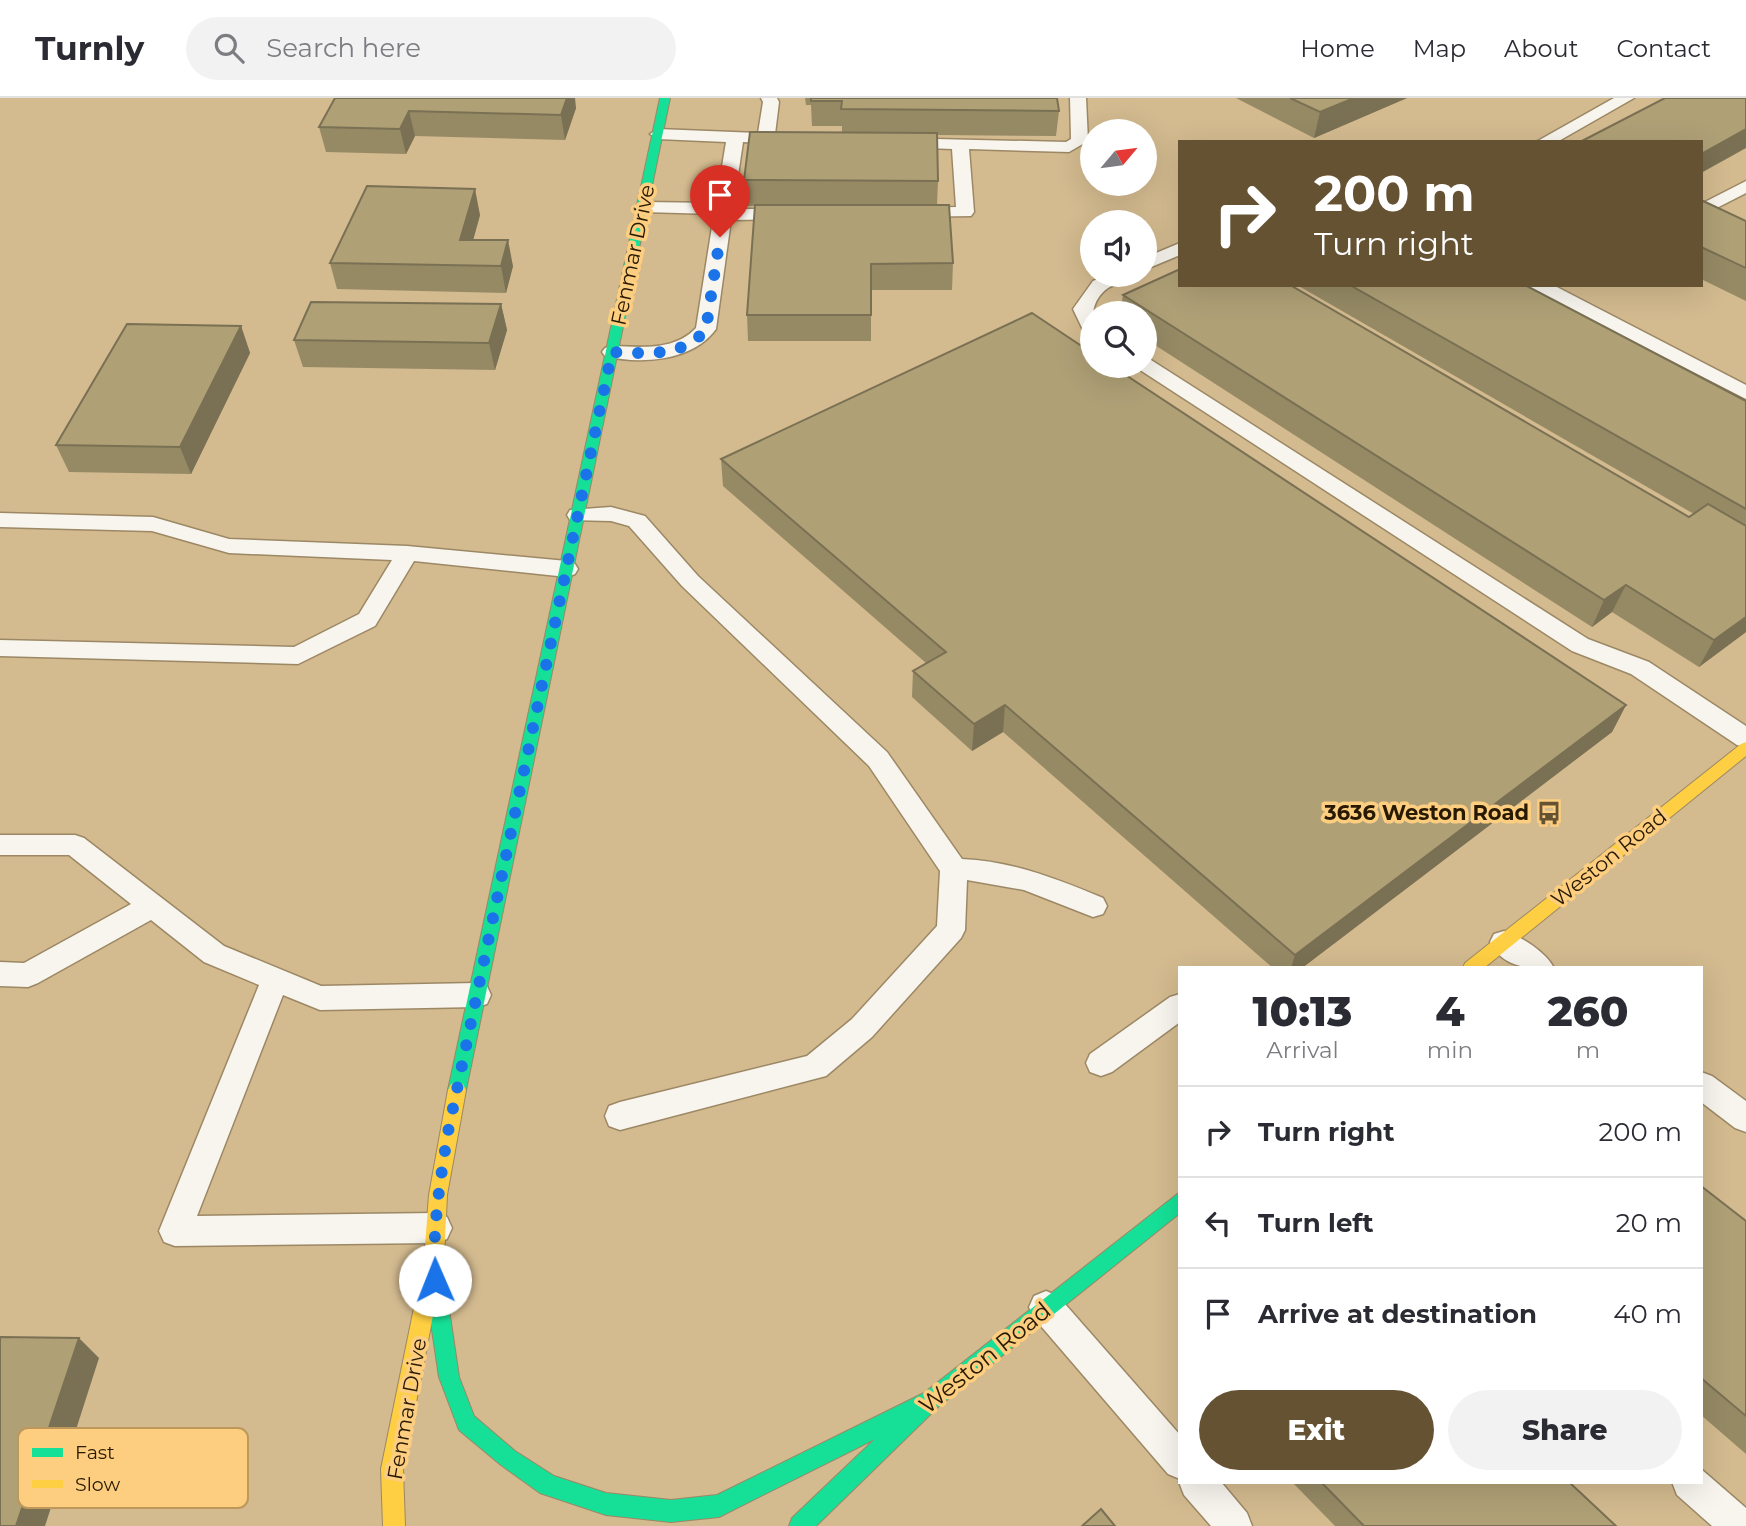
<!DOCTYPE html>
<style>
:root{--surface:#fff;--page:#f2f2f3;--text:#2b2b33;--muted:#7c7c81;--line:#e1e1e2;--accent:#645233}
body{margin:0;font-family:Montserrat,sans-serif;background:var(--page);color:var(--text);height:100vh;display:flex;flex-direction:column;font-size:26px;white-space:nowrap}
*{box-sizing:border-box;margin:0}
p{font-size:23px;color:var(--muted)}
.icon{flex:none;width:38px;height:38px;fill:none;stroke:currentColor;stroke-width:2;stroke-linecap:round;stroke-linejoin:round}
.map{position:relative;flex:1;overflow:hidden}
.drawer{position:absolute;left:1178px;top:868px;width:525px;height:518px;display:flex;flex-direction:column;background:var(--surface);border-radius:0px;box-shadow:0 7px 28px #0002}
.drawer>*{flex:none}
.hud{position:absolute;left:1178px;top:42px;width:525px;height:147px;border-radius:0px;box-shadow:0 7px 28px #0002;background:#645233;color:#fff;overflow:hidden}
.needle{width:46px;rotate:61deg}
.buttons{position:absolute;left:1080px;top:21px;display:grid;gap:14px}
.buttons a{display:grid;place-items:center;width:77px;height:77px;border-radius:50%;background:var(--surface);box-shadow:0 7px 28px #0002;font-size:35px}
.pin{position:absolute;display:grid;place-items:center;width:60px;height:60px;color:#fff;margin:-72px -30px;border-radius:50% 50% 50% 0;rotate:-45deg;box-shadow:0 0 7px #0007}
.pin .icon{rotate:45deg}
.me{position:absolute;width:77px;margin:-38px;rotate:359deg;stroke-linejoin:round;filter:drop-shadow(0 0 5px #0008)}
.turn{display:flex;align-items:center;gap:24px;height:147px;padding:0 21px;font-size:32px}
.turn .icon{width:91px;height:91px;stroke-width:2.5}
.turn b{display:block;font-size:49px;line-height:60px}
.eta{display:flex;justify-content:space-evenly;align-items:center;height:119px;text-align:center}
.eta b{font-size:42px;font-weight:800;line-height:49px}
.button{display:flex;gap:14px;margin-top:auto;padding:14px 21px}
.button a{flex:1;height:80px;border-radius:42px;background:var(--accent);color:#fff;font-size:28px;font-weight:800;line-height:80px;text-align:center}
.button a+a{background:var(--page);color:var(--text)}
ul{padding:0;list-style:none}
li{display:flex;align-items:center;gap:21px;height:91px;padding:0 21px;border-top:2px solid var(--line)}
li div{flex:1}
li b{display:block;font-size:26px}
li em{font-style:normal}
header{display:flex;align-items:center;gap:42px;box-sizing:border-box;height:98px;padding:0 35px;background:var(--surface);border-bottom:2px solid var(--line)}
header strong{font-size:33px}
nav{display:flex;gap:38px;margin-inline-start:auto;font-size:24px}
.search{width:490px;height:63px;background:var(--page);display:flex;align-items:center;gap:18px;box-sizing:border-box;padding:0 24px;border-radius:38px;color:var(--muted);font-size:26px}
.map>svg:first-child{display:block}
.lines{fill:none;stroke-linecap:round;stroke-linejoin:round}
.lane-casing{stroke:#9c8865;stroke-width:3}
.fast-casing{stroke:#9c8865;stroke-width:2}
.slow-casing{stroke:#9c8865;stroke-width:2}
.lane{fill:#f8f5ee;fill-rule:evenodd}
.fast{fill:#16e098;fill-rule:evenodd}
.slow{fill:#ffcf43;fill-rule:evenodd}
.wall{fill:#968a65}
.shaded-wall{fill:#7a7053}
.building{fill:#afa076;stroke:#7a7053;stroke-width:2}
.route{stroke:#1a73e8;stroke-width:12;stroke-dasharray:0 21.6}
.labels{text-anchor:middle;stroke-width:7;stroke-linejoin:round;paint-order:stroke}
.street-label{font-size:21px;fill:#281a02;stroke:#fdce80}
.poi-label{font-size:21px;font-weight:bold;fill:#281a02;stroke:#fdce80;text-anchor:end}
.near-street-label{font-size:24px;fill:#281a02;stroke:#fdce80}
.key{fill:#fdce80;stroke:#bd985a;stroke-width:2}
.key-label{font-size:19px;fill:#281a02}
</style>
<header>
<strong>Turnly</strong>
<div class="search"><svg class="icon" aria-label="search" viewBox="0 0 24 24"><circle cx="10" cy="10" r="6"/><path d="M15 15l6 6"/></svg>Search here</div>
<nav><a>Home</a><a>Map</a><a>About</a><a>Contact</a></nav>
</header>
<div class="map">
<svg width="1746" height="1428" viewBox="0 0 1746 1428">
<rect width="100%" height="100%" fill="#d3ba8f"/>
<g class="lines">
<g class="lane-casing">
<g id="lane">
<path d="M761,0H777L779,4L775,36L792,37L794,41L786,46L743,44L733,111H788L797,116L788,121L731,122L716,231C693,263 641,267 605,258L602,254L605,250L612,248C642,249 674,253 696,230L714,116L643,114L634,109L643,104L716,105L726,44L658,41L650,36L658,31L758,35L763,4Z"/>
<path d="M1070,0H1086L1088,43L1069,54L969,51L974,114L971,118L908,119L905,115L908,111L914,110L956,109L952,51L901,49L895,48L893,44L895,40L1066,44L1071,41Z"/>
<path d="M1614,0H1634L1557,44H1536Z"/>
<path d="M1746,83V95L1701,118V106Z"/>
<path d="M1180,145V157L1144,172V160Z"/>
<path d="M1108,177H1132C1126,185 1116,185 1108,190C1091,202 1092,219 1092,238L1085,236L1073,211L1093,183Z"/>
<path d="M1529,187H1553L1746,287V301L1531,191Z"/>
<path d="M1144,260L1151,262L1588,541L1649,564L1746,628V649L1737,647L1631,576L1572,553L1137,270L1135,268H1144Z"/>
<path d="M611,409L645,418L698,478L887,654L962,761C1012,763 1057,781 1103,800L1107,808L1103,816L1093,819L1024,792L967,782L965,832L961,840L872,939L826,978L620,1032L609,1028L605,1018L609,1008L620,1004L807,958L852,921L937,828L940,773L869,668L682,488L629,428L611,423L570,422L567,417L570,412Z"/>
<path d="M0,415L153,419L229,441L407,448L567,463L575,466L578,471L575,476L567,479L414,463L375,528L298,566L0,558V542L294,549L359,516L392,462L229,455L152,433L0,429Z"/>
<path d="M0,737H75L84,740L224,848L321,888L477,885L487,888L491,897L487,906L477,909L320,912L283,897L197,1118L436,1115L447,1119L452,1130L447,1141L436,1145L175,1148L164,1144L159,1133L259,887L204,864L151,822L38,885L28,889L0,888V864L24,865L131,806L69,757H0Z"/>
<path d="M1504,833C1521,838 1546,854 1554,870C1528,870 1504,871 1490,844L1494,836Z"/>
<path d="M1180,896V924L1112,974L1101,978L1090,974L1086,965L1090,956L1170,899Z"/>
<path d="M1701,974L1712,978L1746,1003V1034L1735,1030L1701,1004Z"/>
<path d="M1046,1193L1058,1198L1180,1337V1381L1168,1376L1034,1220L1029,1209L1034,1198Z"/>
<path d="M1701,1371L1746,1410V1428H1712L1677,1397L1672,1384H1701Z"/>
<path d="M1179,1384H1221L1247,1415L1252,1428H1211L1184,1397Z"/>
</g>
</g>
<g class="fast-casing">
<g id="fast">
<path d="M660,0H670L466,992L463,998L457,1000L451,998L448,992Z"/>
<path d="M1180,1094V1115L938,1309L816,1428H789L792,1420L875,1341L719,1419L671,1424L606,1417L540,1395L501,1367L459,1332L439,1279L427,1198L430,1191L437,1188L444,1191L447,1198L459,1279L474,1318L515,1353L554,1378L606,1395L671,1402L717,1397L924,1295Z"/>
</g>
</g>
<g class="slow-casing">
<g id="slow">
<path d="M1746,644V658L1484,870H1463L1465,865L1741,646Z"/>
<path d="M457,984L463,986L466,992L447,1097L444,1161L403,1371L405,1428H383L381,1371L424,1161L429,1097L448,992L451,986Z"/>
</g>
</g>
<use href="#lane" class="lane"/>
<use href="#fast" class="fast"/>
<use href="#slow" class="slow"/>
</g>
<g class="wall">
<path d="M335,0L576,10L565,42L415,38L406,56L326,54L319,29Z"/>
<path d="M805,0H1057L1059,13L1056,38L937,37L938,83L937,107L953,165L952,192H871V243H748L747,217L755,108H746L744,82L842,35V28H812L811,7H806Z"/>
<path d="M1236,0H1407L1314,40Z"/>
<path d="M1701,102L1746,123V203L1701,181Z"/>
<path d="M480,117L473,142L513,168L506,195L337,191L330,165Z"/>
<path d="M1297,187H1525L1746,303V534L1699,569L1612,514L1592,529L1144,240V215H1120L1123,197L1689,419L1694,416Z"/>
<path d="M501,206L507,232L495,272L303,269L294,242Z"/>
<path d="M241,228L250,255L191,376L69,374L56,347Z"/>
<path d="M721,361L1626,607L1612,634L1302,870H1273L1003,634L972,653L912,599L913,573L926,565L723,388Z"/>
<path d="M1701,1088L1746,1123V1356L1701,1317Z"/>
<path d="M1292,1384H1569L1616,1428H1335Z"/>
</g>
<g class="shaded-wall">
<path d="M567,0H575L576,10L565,42L561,17Z"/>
<path d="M1354,0H1407L1314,40L1320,14Z"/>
<path d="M409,13L415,38L406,56L400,31Z"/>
<path d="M1746,31V50L1701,75V56Z"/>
<path d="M475,91L480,117L466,168L460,142Z"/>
<path d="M508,142L513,168L506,195L501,168Z"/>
<path d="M501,206L507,232L495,272L489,245Z"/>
<path d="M241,228L250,255L191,376L180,349Z"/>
<path d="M1626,487L1612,514L1592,529L1604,502Z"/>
<path d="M1746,519V534L1699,569L1714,542Z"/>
<path d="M1005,607L1003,634L972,653L974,626Z"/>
<path d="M1626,607L1612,634L1302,870H1291L1295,857Z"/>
<path d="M79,1240L99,1260L45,1428H16Z"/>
</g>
<g class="building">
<path d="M335,0H567L561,17L409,13L400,31L319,29Z"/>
<path d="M811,0H1057L1059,13L841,11L842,3H811Z"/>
<path d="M1290,0H1354L1320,14Z"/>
<path d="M1665,0H1746V31L1701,56V44H1580Z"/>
<path d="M750,34L937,35L938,83L744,82Z"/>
<path d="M367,88L475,91L460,142H508L501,168L330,165Z"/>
<path d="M1701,102L1746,123V170L1701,149Z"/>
<path d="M755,107H949L953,165L871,166V217H747Z"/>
<path d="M1180,171V187H1290L1689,419L1708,406L1746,428V519L1714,542L1626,487L1604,502L1123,197Z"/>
<path d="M1350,187H1525L1746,303V411Z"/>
<path d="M311,204L501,206L489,245L294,242Z"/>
<path d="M1032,215L1092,255V268H1112L1626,607L1295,857L1005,607L974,626L913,573L946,554L721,361Z"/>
<path d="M127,226L241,228L180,349L56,347Z"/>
<path d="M1701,1088L1746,1123V1318L1701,1280Z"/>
<path d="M0,1239L79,1240L16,1428H0Z"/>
<path d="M1321,1384H1569L1616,1428H1364Z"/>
<path d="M1101,1411L1115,1428H1082Z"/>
</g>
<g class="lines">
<path class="route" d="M435,1182C432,1132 440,1083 448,1034L612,254C645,255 684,260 706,231L720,139"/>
</g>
<defs>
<g id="bus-bare" transform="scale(1.89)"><path d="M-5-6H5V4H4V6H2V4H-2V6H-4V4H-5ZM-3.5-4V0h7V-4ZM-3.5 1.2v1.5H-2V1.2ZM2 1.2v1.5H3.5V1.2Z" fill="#645233" stroke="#fdce80" stroke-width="2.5" paint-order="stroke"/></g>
</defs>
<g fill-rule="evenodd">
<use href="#bus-bare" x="1549" y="715"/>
</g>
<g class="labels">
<g class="street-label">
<text transform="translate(633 157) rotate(-78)" y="7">Fenmar Drive</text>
<text transform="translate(1609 760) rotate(-39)" y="7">Weston Road</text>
<text transform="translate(407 1311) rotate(-80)" y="7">Fenmar Drive</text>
</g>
<g class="poi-label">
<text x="1529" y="722">3636 Weston Road</text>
</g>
<g class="near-street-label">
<text transform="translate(985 1260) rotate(-39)" y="8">Weston Road</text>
</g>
</g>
<rect x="18" y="1330" width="230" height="80" rx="10" class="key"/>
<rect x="32" y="1350" width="31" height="9" fill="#16e098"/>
<rect x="32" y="1382" width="31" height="8" fill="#ffcf43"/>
<g class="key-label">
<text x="75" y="1361">Fast</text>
<text x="75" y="1393">Slow</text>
</g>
</svg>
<div class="buttons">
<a><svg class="needle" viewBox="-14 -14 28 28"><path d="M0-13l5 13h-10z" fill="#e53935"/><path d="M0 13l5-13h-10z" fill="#7c7c81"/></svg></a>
<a><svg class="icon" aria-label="sound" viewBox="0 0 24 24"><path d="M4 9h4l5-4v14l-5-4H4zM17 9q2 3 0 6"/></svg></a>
<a><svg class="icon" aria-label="search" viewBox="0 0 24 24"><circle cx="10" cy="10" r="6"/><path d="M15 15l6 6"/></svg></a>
</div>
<div class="pin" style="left:720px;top:139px;background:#d93025"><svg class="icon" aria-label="arrive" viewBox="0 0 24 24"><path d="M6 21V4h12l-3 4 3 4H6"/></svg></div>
<svg class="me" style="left:435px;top:1182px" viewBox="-20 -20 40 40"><circle r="19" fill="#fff"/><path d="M0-13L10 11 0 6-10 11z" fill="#1a73e8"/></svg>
<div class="hud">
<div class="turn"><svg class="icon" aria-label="right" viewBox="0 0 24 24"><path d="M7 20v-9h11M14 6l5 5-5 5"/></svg><div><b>200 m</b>Turn right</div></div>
</div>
<section class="drawer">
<div class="eta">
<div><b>10:13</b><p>Arrival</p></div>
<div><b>4</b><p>min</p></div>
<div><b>260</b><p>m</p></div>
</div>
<ul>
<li><svg class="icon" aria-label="right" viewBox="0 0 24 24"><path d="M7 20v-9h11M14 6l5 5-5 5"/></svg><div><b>Turn right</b></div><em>200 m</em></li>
<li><svg class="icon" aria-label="left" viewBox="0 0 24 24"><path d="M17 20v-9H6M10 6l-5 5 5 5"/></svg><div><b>Turn left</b></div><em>20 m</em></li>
<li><svg class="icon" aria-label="arrive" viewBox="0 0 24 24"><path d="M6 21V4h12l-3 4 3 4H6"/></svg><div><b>Arrive at destination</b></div><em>40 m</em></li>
</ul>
<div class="button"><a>Exit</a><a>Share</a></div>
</section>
</div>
